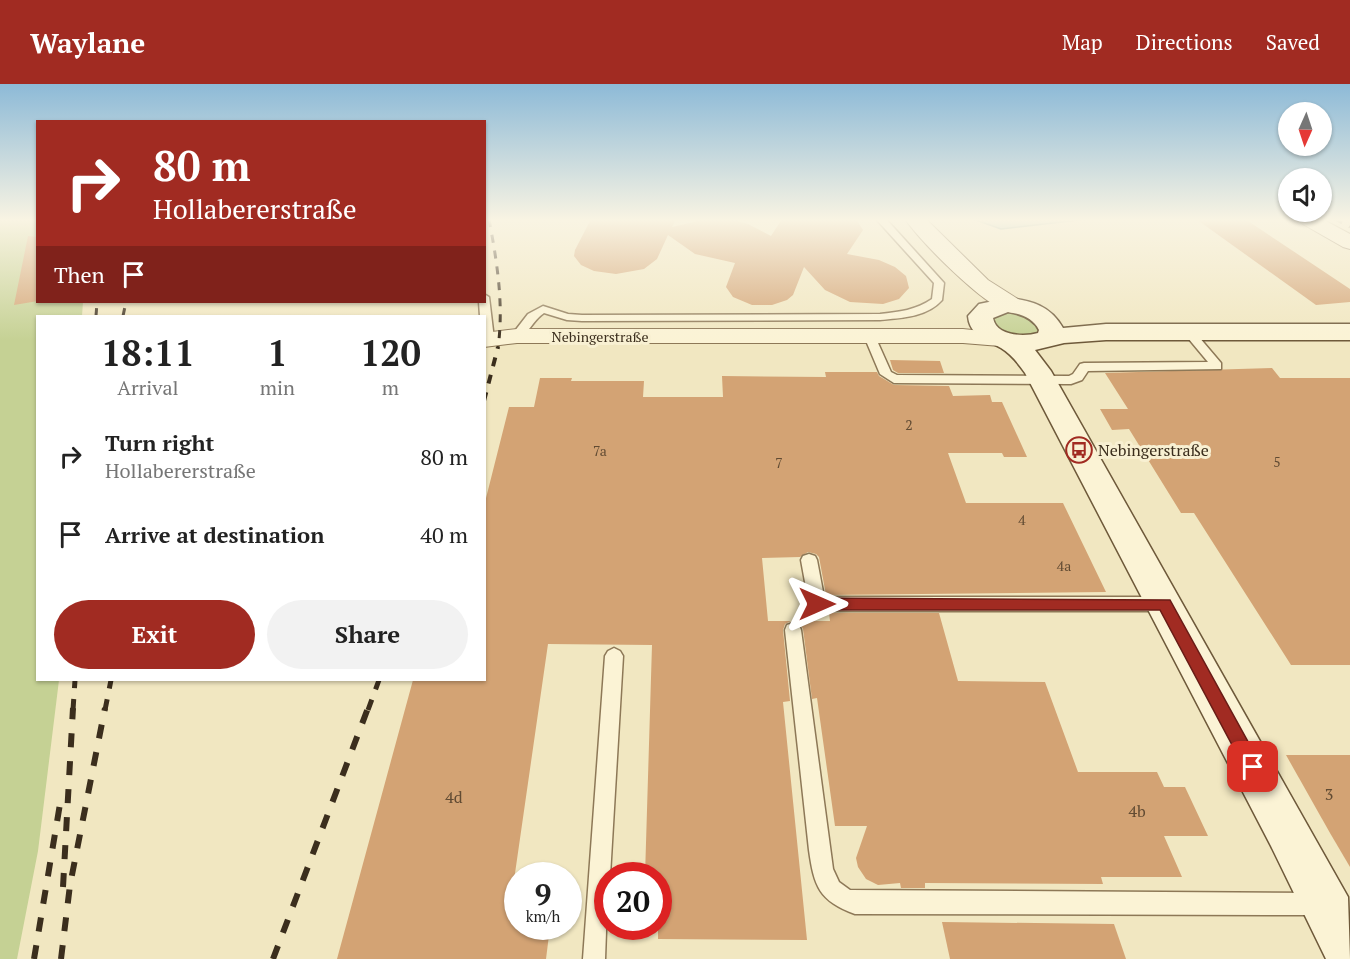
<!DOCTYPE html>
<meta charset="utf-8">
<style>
:root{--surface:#fff;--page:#f2f2f2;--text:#222;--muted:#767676;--accent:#a12b22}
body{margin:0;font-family:"PT Serif",serif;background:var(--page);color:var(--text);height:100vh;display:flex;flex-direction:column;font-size:22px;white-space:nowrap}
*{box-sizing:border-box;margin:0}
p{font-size:20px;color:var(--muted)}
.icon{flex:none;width:33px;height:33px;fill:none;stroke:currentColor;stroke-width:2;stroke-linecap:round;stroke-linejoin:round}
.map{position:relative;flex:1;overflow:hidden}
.side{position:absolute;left:36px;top:231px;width:450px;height:366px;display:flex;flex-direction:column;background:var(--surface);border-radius:0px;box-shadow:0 2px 4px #0004}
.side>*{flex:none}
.top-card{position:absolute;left:36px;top:36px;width:450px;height:183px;border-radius:0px;box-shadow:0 2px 4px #0004;background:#a12b22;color:#fff;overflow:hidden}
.needle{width:39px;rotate:183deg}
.buttons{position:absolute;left:1278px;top:18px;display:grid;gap:12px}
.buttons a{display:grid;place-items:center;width:54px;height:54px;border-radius:50%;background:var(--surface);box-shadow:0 2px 4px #0004;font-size:30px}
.speed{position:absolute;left:504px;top:778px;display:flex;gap:12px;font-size:30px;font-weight:700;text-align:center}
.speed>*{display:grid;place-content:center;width:78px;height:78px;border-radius:50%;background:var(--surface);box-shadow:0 2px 4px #0004;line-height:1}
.speed small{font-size:15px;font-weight:400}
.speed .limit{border:9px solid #d22;background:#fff;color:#111}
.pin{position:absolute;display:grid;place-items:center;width:51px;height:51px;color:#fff;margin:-26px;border-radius:12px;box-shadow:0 3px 9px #0006}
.me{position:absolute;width:66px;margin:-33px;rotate:90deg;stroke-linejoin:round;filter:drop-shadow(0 0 4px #0008)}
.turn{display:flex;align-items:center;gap:21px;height:126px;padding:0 18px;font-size:27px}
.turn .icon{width:78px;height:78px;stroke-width:2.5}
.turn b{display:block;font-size:42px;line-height:51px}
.then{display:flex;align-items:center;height:57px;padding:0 18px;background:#0003;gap:12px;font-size:22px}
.eta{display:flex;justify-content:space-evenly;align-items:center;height:102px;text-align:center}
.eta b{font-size:36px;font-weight:600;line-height:42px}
.button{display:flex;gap:12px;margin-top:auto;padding:12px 18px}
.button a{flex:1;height:69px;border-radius:36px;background:var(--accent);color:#fff;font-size:24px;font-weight:600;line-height:69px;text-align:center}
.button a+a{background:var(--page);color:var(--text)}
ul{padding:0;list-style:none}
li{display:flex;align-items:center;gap:18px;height:78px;padding:0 18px}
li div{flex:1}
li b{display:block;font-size:22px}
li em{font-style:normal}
header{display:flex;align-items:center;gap:36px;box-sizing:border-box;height:84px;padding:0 30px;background:var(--accent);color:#fff}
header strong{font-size:28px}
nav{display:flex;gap:33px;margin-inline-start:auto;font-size:21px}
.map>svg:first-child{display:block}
.green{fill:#c5d194}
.water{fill:#a4c4bd;stroke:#6a938c;stroke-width:1.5}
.building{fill:#d3a374}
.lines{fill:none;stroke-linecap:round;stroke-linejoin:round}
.lane-casing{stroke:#8d7857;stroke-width:3}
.street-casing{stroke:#8d7857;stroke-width:2}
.secondary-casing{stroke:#6e593a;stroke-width:3}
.lane{fill:#fbf3d5;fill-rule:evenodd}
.street{fill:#fbf3d5;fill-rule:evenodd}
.secondary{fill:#fbf3d5;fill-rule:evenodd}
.rail-far3{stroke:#3b2e1d;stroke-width:3;stroke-dasharray:8 8;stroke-linecap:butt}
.rail-far2{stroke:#3b2e1d;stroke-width:4;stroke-dasharray:9 9;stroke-linecap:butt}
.rail-far1{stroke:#3b2e1d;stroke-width:5;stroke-dasharray:11 11;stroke-linecap:butt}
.rail{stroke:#3b2e1d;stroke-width:6;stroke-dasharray:14 14;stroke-linecap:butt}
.route{fill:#a12b22;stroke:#691c16;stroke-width:1.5}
.labels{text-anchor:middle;stroke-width:6;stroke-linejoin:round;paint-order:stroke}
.far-street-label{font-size:14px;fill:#3b2e1d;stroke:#f8f0d2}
.number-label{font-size:14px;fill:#614b33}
.poi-label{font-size:16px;fill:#3b2e1d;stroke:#f8f0d2;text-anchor:start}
.near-number-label{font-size:16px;fill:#614b33}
</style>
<header>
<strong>Waylane</strong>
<nav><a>Map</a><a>Directions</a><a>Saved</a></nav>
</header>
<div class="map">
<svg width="1350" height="875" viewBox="0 0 1350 875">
<rect width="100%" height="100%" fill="#f1e7c1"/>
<g class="green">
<path d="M0,135H37L38,218H83L82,232H38V596H59L38,767L17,875H0Z"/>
<path d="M1011,227L1029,232L1040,244C1033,262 1006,249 994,244L992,232Z"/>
</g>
<path class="water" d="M973,135H1088L1001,145Z"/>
<g class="building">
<path d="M591,135H676L672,143L707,135H730L748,140L771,152L782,135H856L863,146L847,170L879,176L895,183L906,192L909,204L899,215L883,220L850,218L825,206L804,183L793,211L787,216L772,221H752L733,213L726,203L735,179L695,170L668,151L657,175L644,185L616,190L594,187L581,181L574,172L575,166Z"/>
<path d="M1196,135H1245L1350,205V218L1316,221Z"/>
<path d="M28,152L38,153V217L14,221Z"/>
<path d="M890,276L940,277L944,289H898L893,286Z"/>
<path d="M1272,284L1280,294H1350V581H1291L1194,429H1181L1129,345L1112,346L1100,325H1128L1105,289Z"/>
<path d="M825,288H877L879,292L894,301L949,302L953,312L990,311L992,318H1002L1027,373H1004L1002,369H948L966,419H1063L1106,508L826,511L819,473L816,470L808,468L800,473L762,474L768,537H791L785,540L783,546L790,617L783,618L807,856L658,855V792H645L652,561L548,560L509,831H518V843H550L546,875H337L413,596H484V422L509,323H534L540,294H572L571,297H644L643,313H723L722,292L826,293Z"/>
<path d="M829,529H939L958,597L1045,598L1078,688H1157L1164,703H1185L1208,752H1164L1182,793H1101L1103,800L925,799V804H901L900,799L878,801L866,795L858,783L856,774L867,742H835L817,614L812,615L803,545L800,539L795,537H830Z"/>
<path d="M1286,671H1350V783L1330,749Z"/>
<path d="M942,838L1114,840L1126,875H950Z"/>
</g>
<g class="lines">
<g class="lane-casing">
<g id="lane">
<path d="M876,135H886L944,199L942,216C927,233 902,234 880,236L582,237L567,236L544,229C533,236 528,251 517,255L511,252L528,230L543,222L568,230L582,231L880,230C899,228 916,226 932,215L934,199Z"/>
<path d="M484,210L489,213L494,255L488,259L484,258V232H480L479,218H484Z"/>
<path d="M1189,245L1193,246L1221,279V285L1088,287L1082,296L1071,300L894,299L880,290L864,252L870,249L874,250L891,288L897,291L1069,292L1073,290L1080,280L1084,279L1208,278L1183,248Z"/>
<path d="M809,470L815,472L817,476L824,513H1165L1171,515L1173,520L1171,525L1165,527H817L811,525L809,520L801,476L803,472Z"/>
<path d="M793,539L799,541L801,546L833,785L839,798L850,806L1320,809L1328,812L1331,820L1328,828L1320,831L855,830C819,817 814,802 809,766L785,546L787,541Z"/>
<path d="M614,564L620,567L623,572L610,792H608L605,875H583L605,572L608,567Z"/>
</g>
</g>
<g class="street-casing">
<g id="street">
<path d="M905,135H926L988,196L1021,217L1025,222L1021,227C1016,228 1013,229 1008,228C982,220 921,158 905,135Z"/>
<path d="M1298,135H1322L1350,150V165L1343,163L1301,139Z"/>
<path d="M517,245H963L1009,250L1012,255L1009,260L1000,262L963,259H517L484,263V249Z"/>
</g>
</g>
<g class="secondary-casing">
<path id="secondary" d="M1008,214C1031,216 1051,222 1063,244L1106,240H1350V256H1106L1064,259L1035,266L1051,287L1348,813L1350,875H1326L1271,762L1025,289C1018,279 1011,270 1001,264C987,255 970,253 968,232L979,220ZM1008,228C1021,230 1033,234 1039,246L1038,249C1024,253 996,252 993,234Z"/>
</g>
<use href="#lane" class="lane"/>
<use href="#street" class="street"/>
<use href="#secondary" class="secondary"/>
<g class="rail-far3">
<path d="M489,135C497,178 504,220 498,264"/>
<path d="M1335,135L1350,143"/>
<path d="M96,232L97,218"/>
<path d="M123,232L126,218"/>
</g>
<path class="rail-far2" d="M484,317L498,263"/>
<g class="rail-far1">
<path d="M73,626L75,596"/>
<path d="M105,626L111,596"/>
<path d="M368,626L379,596"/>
</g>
<g class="rail">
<path d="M63,803L73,624"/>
<path d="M34,875L61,714"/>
<path d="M61,875L70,801L105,624"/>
<path d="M273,875L368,624"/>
</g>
</g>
<linearGradient id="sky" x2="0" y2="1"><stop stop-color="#8dbad7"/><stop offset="0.53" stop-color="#f9f4e3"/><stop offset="1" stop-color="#f9f4e3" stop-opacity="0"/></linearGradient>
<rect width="1350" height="257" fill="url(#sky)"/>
<path class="route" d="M817,514L1170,516L1262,683L1259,689L1253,692L1247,689L1160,526H817L811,524L809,520L811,515Z"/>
<defs>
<g id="bus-ring" transform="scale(1.35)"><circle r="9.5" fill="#f8f0d2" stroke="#a12b22" stroke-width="1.5"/><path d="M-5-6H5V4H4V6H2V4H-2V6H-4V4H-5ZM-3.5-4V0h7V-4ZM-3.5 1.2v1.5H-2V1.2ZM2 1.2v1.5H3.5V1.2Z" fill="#a12b22"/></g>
</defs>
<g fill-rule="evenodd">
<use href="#bus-ring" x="1079" y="366"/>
</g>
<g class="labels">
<g class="far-street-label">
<text x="600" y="258">Nebingerstraße</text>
</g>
<g class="number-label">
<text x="909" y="346">2</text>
<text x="600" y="372">7a</text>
<text x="1277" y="383">5</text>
<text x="779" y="384">7</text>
<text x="1022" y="441">4</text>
<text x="1064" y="487">4a</text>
</g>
<g class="poi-label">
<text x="1098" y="372">Nebingerstraße</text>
</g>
<g class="near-number-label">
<text x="1329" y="716">3</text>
<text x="454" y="719">4d</text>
<text x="1137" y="733">4b</text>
</g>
</g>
</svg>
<div class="buttons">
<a><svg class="needle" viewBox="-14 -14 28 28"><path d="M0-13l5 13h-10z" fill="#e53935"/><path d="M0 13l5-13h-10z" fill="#767676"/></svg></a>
<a><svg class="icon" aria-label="sound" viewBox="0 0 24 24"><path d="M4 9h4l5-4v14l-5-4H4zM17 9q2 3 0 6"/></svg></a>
</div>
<div class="speed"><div>9<small>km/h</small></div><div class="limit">20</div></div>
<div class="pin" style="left:1253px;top:683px;background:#d93025"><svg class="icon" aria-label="arrive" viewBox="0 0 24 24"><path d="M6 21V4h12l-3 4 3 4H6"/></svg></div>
<svg class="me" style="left:817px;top:520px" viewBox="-20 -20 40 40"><path d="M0-17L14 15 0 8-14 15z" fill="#a12b22" stroke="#fff" stroke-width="4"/></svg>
<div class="top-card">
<div class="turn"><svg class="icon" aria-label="right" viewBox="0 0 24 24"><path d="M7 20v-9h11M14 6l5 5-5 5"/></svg><div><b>80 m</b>Hollabererstraße</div></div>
<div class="then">Then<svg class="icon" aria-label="arrive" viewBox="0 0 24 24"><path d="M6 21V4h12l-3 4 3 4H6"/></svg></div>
</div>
<section class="side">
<div class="eta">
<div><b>18:11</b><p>Arrival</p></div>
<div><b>1</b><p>min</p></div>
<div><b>120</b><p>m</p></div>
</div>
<ul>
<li><svg class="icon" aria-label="right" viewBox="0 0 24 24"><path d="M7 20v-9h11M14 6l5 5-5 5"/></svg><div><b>Turn right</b><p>Hollabererstraße</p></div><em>80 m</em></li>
<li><svg class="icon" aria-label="arrive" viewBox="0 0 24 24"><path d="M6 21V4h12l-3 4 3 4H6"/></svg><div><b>Arrive at destination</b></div><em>40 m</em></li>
</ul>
<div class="button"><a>Exit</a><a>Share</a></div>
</section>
</div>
